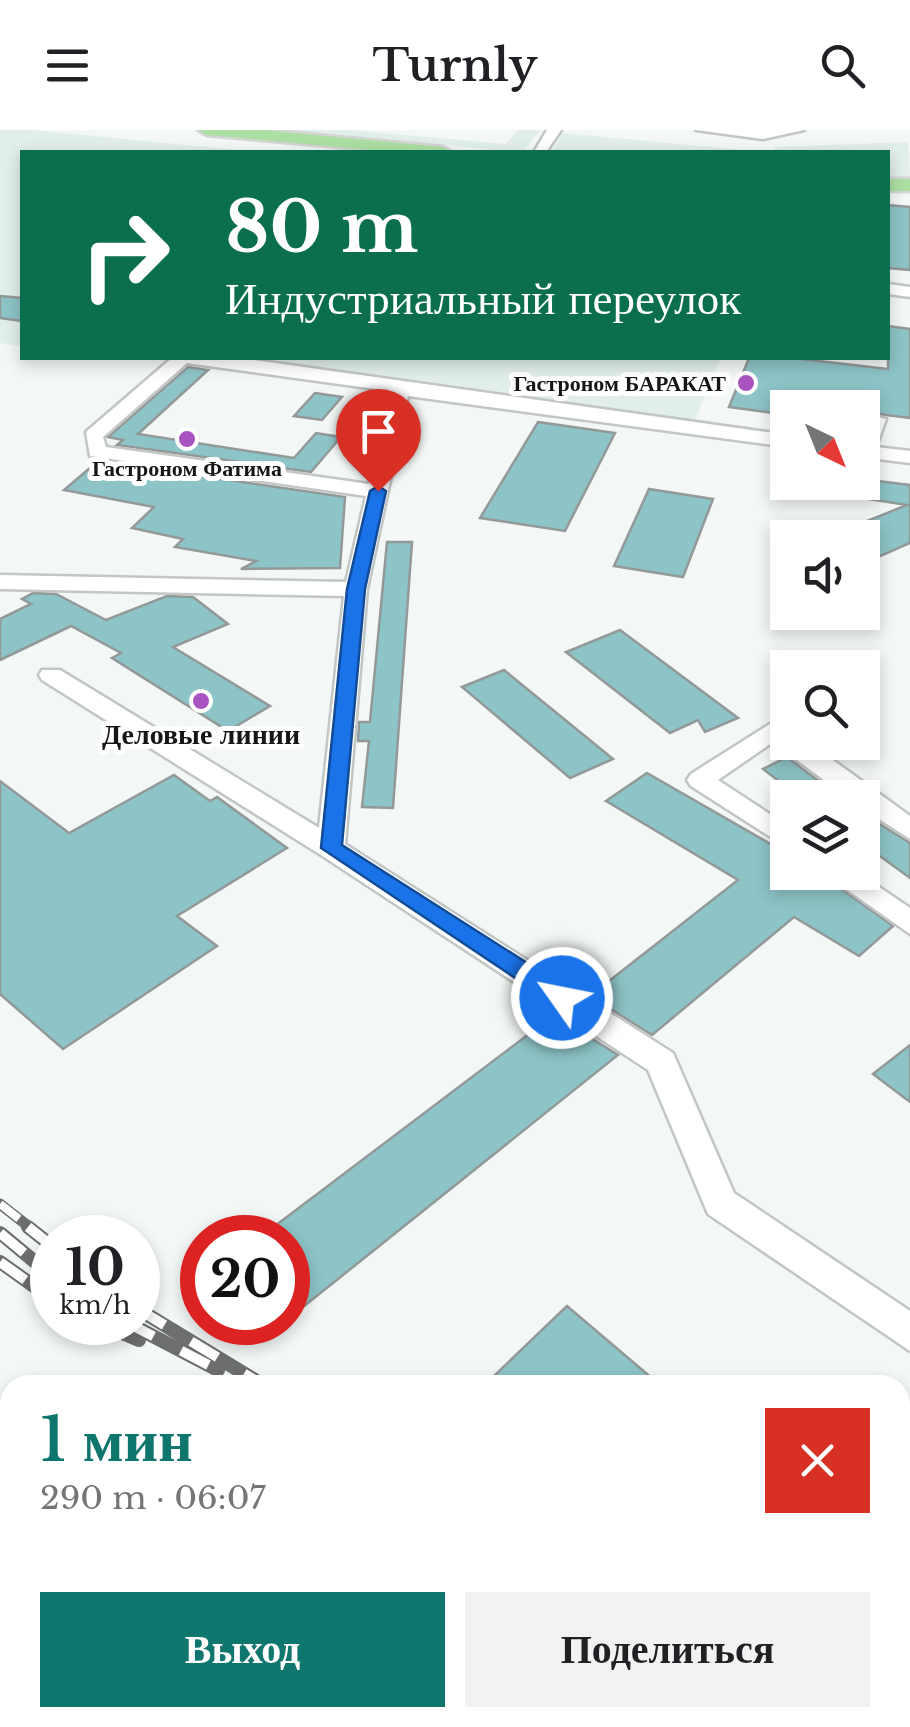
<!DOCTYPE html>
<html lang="ru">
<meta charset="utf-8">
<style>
:root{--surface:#fff;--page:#f2f2f2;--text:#202124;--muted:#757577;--accent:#0f766e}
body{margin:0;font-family:"Libre Baskerville",serif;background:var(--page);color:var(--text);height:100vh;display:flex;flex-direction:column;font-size:38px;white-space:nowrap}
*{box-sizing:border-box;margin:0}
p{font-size:32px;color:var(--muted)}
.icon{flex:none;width:55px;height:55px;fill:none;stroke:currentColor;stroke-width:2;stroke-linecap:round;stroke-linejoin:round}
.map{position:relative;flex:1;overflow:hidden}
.side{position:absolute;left:0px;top:1245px;width:910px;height:352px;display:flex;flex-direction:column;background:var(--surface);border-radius:30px 30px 0 0;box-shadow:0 5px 15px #0003}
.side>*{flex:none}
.top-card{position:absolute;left:20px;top:20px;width:870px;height:210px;border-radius:0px;box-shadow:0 5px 15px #0003;background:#0b6e4f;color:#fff;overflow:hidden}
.needle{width:65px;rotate:137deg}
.buttons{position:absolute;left:770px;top:260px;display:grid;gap:20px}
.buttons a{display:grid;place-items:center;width:110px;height:110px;border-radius:0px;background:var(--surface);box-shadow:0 5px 15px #0003;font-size:50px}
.speed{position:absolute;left:30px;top:1085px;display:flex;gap:20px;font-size:50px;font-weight:700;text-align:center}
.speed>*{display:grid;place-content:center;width:130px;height:130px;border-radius:50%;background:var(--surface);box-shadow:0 5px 15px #0003;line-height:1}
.speed small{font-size:25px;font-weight:400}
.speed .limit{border:15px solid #d22;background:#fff;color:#111}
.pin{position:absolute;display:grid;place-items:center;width:85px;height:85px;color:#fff;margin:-102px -42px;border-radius:50% 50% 50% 0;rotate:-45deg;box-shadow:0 0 10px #0007}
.pin .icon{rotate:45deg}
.me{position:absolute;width:110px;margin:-55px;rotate:303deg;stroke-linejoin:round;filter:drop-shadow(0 0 8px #0008)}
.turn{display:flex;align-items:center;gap:35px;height:210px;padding:0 40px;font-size:45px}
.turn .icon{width:130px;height:130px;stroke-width:2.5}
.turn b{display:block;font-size:70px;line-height:85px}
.round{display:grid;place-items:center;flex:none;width:105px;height:105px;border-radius:0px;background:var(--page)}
.headline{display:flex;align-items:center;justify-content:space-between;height:170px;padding:0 40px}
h1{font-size:60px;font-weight:600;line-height:75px;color:var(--accent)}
.cta{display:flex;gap:20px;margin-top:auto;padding:20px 40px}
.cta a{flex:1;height:115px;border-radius:0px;background:var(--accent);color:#fff;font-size:40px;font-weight:600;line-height:115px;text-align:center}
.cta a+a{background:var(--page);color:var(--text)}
header{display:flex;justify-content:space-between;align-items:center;height:130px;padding:0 40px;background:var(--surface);font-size:45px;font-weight:600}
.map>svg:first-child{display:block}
.built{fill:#e1eee9}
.building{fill:#8dc4c7;stroke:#939898;stroke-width:2.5}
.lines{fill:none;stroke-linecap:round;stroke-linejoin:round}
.minor-casing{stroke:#c2c6c5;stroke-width:5}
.major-casing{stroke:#d5d5d5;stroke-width:5}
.minor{fill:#fff;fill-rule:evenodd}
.major{fill:#acdfa2;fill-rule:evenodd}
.rail-far1-casing{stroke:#6c6f6d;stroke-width:11}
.rail-casing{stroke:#6c6f6d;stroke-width:14}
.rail-far1{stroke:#fff;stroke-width:8;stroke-dasharray:24;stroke-linecap:butt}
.rail{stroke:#fff;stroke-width:10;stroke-dasharray:31;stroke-linecap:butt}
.route{fill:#1a73e8;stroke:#114b97;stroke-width:2.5}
.poi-dot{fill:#a953c0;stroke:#fff;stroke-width:4}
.labels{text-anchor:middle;stroke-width:10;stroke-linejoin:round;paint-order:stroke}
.far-poi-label{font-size:22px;font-weight:bold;fill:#151716;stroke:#fff;text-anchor:end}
.poi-label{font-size:28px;font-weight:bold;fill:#151716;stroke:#fff}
</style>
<header><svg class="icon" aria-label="menu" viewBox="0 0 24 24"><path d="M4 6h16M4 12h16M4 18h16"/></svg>Turnly<svg class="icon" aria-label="search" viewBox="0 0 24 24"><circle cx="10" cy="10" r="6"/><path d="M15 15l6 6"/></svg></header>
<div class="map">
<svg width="910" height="1597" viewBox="0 0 910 1597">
<rect width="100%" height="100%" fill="#f3f8f6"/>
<g class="built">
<path d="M0,0H32L259,22H22V216L0,213Z"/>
<path d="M277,0H349L506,14L518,0H541L522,22Z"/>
<path d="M562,3L755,21L552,22Z"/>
<path d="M908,12L910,49H888V22H772L776,17Z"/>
<path d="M240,228H721L695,290Z"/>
</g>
<g class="building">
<path d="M888,75L910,77V140L888,138Z"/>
<path d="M0,166L22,168V191L0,188Z"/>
<path d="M888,196L910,199V288L862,282V278L788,272V285L729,277L749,228H793L888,239Z"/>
<path d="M188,237L208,240L138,304L294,328L316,303L341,307L311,342L117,315L123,310L108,307Z"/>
<path d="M315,263L342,267L322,290L294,286Z"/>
<path d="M538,292L615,303L565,401L480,388Z"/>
<path d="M98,331L345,367L340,438L241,439L256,431L175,417L183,409L132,398L154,377L64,360Z"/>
<path d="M862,349L910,355V413L862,434V393L907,375L862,368Z"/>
<path d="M649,359L713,369L683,447L614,436Z"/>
<path d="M387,412H412L393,678L362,677L369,611H358L359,592H370Z"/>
<path d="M33,463L56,464L106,490L167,466L193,467L228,494L173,517L270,576L228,601L112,528L121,523L71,496L0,530V489L31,474L22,469Z"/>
<path d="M620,500L738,588L705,602L698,590L670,603L566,522Z"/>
<path d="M504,540L613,629L570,648L462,557Z"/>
<path d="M787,627L841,668H801L763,639Z"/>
<path d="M647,643L788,724V742H818L893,796L859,826L794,787L652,905L590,866L738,750L606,671Z"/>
<path d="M174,645L210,671L217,667L287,718L177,786L217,816L63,919L0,864V651L69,703Z"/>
<path d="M862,683L910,713V748L862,713Z"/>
<path d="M554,885L618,925L288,1189V1108H259Z"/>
<path d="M910,915V972L873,944Z"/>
<path d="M567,1176L660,1255H505L495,1245Z"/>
</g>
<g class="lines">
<g class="minor-casing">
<g id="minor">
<path d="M547,0H561L546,22H534Z"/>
<path d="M696,0H804L763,9Z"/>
<path d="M888,154L910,157V167L888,164Z"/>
<path d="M172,228H239L788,305V317L408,266L367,459L345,714L673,923L734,1063L910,1181V1221L708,1084L648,940L321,725L42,550L39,545L42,540H60L319,698L344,466L0,459V445L346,452L366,366L90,326L86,302ZM187,233L390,261L369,354L106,317L103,307Z"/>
<path d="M869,285L886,289L876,317L910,321V333L862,327V299Z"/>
<path d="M773,592L788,598V612H808L910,686V709L862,678V668H848L773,612L718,650L788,696V718L691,656L687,650L691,644Z"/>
<path d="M822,742H857L910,778V804Z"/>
</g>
</g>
<g class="major-casing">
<g id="major">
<path d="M198,0H264L443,17L452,22H391L207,5Z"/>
<rect x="888" y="49" width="22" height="12"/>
</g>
</g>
<use href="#minor" class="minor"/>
<use href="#major" class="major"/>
<g class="rail-far1-casing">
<path id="rail-far1" d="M0,1074L32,1099"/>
</g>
<g class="rail-casing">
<g id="rail">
<path d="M28,1097L52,1116"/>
<path d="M0,1103L52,1146"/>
<path d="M0,1132L52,1169"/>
<path d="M138,1179L263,1255"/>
<path d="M97,1192L139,1210"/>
<path d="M126,1192L218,1240"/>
<path d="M695,1588L705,1597"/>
</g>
</g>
<use href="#rail-far1" class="rail-far1"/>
<use href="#rail" class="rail"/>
</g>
<path class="route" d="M378,356L386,361L365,459L342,715L571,861V874H554L321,718L347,459L370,361Z"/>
<g class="poi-dot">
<circle cx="746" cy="253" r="10"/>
<circle cx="187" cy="309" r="10"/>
<circle cx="201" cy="571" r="10"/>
</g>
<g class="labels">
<g class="far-poi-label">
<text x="726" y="261">Гастроном БАРАКАТ</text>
<text x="187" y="346" text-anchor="middle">Гастроном Фатима</text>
</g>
<g class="poi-label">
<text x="201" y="614">Деловые линии</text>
</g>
</g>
</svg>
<div class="buttons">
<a><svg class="needle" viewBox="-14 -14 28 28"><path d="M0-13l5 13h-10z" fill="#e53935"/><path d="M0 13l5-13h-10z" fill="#757577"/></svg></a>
<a><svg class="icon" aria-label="sound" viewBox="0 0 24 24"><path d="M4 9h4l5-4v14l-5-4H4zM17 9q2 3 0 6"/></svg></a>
<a><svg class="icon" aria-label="search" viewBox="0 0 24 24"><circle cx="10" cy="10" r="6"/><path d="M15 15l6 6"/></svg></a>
<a><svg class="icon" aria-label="layers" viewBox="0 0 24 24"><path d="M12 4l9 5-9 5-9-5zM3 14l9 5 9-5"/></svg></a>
</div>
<div class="speed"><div>10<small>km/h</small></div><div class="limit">20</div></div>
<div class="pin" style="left:378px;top:361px;background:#d93025"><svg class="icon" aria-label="arrive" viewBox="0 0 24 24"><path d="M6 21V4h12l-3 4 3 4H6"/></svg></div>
<svg class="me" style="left:562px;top:868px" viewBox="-20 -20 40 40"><circle r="17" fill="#1a73e8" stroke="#fff" stroke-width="3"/><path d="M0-11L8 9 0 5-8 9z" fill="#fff"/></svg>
<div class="top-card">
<div class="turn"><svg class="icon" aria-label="right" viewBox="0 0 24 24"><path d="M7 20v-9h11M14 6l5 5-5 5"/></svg><div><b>80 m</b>Индустриальный переулок</div></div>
</div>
<section class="side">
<div class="headline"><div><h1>1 мин</h1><p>290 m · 06:07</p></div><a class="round" style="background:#d93025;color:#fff"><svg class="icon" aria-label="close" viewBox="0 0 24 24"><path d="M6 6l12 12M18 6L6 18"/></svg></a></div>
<div class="cta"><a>Выход</a><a>Поделиться</a></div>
</section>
</div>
